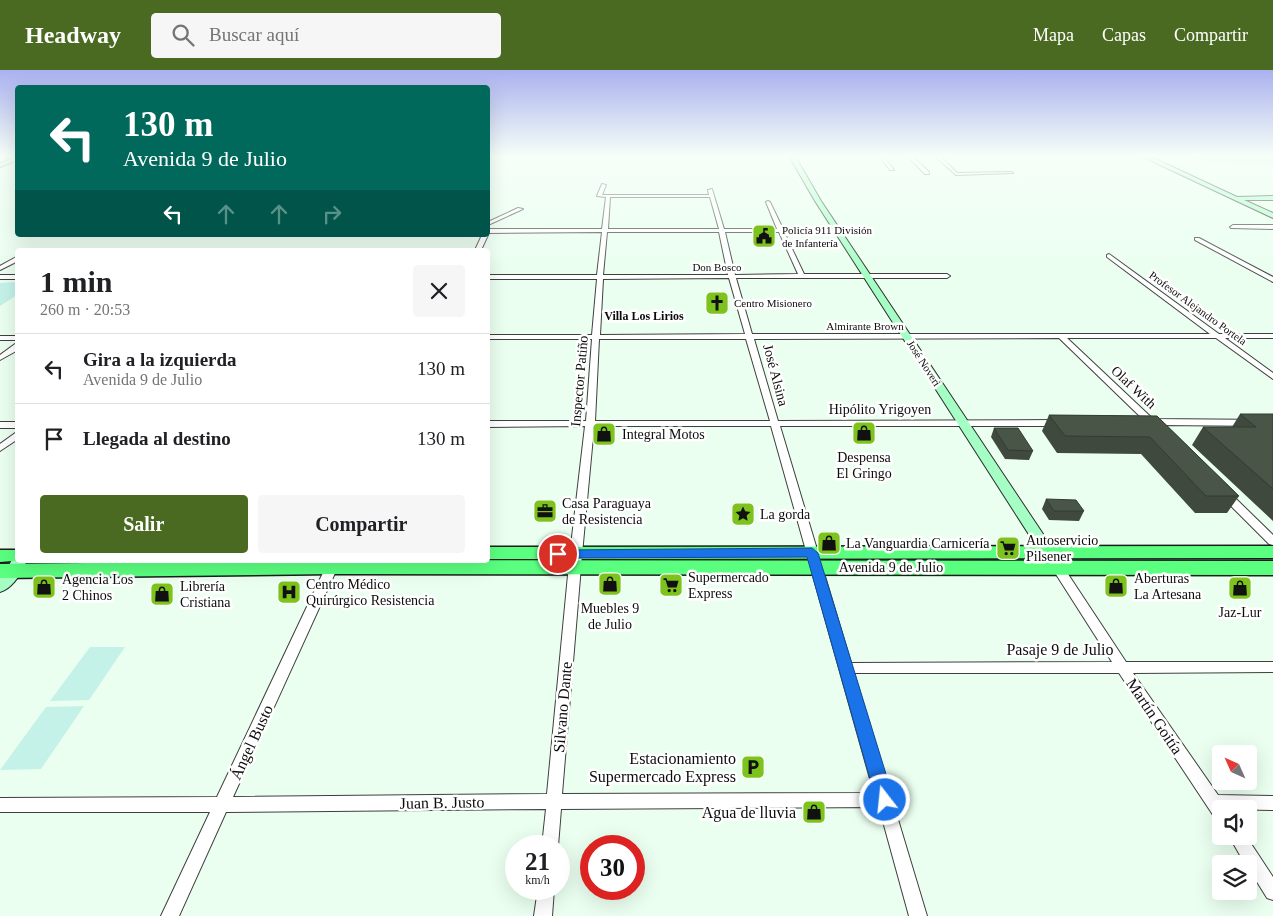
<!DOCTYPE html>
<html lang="es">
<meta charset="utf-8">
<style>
:root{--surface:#fff;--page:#f6f6f6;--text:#202124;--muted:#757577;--line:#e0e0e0;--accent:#4a6a21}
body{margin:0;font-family:"Times New Roman",serif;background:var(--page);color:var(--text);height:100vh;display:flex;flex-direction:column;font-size:19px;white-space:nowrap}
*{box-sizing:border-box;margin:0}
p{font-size:16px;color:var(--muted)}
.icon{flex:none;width:28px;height:28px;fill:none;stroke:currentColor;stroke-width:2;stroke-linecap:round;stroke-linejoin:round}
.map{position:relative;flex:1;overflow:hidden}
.sheet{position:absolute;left:15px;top:178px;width:475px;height:315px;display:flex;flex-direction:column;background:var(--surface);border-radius:5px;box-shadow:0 5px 20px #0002}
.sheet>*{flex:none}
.hud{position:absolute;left:15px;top:15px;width:475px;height:152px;border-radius:5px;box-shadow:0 5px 20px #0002;background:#00695c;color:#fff;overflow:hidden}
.needle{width:32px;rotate:315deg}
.buttons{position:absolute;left:1212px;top:675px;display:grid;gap:10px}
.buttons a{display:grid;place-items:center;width:45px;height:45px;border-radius:5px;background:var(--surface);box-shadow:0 5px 20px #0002;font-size:25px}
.speed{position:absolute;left:505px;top:765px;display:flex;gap:10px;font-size:25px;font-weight:700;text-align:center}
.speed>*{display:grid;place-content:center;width:65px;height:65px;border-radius:50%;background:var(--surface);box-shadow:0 5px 20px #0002;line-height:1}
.speed small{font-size:12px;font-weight:400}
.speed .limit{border:8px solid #d22;background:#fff;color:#111}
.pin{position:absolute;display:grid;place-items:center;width:42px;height:42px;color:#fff;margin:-21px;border:2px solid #fff;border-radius:50%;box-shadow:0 1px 5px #0007}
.me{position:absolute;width:55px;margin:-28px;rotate:344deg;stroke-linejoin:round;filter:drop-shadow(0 0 4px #0008)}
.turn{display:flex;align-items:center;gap:18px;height:105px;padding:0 25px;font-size:22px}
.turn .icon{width:65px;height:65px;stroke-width:2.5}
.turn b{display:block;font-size:35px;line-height:42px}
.lanes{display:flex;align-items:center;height:48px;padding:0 25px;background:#0003;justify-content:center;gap:25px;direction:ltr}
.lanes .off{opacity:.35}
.round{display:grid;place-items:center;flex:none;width:52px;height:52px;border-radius:5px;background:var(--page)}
.headline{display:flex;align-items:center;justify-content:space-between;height:85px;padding:0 25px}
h1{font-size:30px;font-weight:800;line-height:38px}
.action{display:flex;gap:10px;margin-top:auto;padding:10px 25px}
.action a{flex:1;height:58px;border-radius:5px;background:var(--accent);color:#fff;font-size:20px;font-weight:800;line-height:58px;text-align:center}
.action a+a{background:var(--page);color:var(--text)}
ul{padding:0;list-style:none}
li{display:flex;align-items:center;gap:15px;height:70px;padding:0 25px;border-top:1px solid var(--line)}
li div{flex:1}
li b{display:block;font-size:19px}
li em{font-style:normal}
header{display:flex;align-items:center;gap:30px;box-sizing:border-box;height:70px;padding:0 25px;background:var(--accent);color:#fff}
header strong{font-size:24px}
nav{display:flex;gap:28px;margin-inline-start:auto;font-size:18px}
.search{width:350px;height:45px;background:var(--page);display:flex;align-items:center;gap:12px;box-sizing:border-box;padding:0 18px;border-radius:5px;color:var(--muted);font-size:19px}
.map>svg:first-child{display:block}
.green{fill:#b2ebe8}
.pitch{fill:#c4f2e9}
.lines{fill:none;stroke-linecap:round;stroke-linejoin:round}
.street-casing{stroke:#3f3f3f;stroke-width:2}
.secondary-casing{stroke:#2e2e2e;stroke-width:2}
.primary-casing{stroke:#1d1d1d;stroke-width:3}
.street{fill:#fff;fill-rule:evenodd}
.secondary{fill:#a5ffc5;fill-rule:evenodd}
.primary{fill:#5aff7f;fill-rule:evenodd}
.wall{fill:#3f493d}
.building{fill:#495547;stroke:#333c32}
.route{fill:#1a73e8;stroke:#114b97}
.labels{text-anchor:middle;stroke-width:5;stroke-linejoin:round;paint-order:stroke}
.far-poi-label{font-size:11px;fill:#0c0c0c;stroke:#fff;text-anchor:start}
.far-street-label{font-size:11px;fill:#0c0c0c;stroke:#fff}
.far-neighbourhood-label{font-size:12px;font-weight:bold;fill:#0c0c0c;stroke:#fff}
.street-label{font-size:14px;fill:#0c0c0c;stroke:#fff}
.poi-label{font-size:14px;fill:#0c0c0c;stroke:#fff;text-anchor:start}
.near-street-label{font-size:16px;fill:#0c0c0c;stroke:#fff}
.near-poi-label{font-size:16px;fill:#0c0c0c;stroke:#fff;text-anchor:end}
</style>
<header>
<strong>Headway</strong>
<div class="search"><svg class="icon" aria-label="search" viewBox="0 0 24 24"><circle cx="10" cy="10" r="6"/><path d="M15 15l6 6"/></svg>Buscar aquí</div>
<nav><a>Mapa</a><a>Capas</a><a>Compartir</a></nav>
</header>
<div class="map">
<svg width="1273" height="846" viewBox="0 0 1273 846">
<rect width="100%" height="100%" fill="#eafff0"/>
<g class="green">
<path d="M1187,86H1273V94L1210,93Z"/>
<path d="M1029,487L1033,492L820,493L819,488Z"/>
<path d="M1064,487L1273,488V494L1068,493Z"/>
<path d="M581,488L791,489L792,494L580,492Z"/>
<path d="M39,490H321L319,495H34Z"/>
</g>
<g class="pitch">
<path d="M17,212V225L0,236V213Z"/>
<path d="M90,577H125L89,630L50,631Z"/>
<path d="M84,636L41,699L0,700L46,637Z"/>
</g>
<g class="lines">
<g class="street-casing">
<g id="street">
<path d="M879,86H883L894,100H890Z"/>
<path d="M907,86H912L929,102V104H925Z"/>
<path d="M935,86H940L957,103L1011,102L1013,103L956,105Z"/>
<path d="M602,114L606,115L602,125H709L708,120L712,119L724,159H777L766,132L768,131L770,132L783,159H840V161L838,162H784L804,204H947L950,206L947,208H736L752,264H1210L1107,187V185L1109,184L1219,264H1273V268H1225L1273,303V309L1216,268H1067L1153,349L1273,350V356L1158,355L1154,358L1151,357L1059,268L754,269L778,351L1059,350L1063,353L1059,356H780L851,593L1112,592L1052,498L1054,495H1062L1126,592H1273V602L1133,603L1218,725L1273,726V740L1221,739V751L1215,748L1119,603H854L927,846H909L879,737L561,739L558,776H542L546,739L226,742L179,846H161L210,742H0V728L217,727L329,490H341L233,727L547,724L570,484L585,356L488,357V351H586L592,269H488V265H592L597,209H488V205H597L602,162L488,163V159H602L606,127L597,126ZM610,127H710L719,159H608ZM607,162H719L728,205H603ZM725,162H779L798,204L735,205ZM729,208L745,264L600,265L603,209ZM599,269H746L770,351H595ZM594,356H771L874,723L562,724L582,484Z"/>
<path d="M518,138L523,139L488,155V152Z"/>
<path d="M1233,155H1273V159L1231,158L1230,157Z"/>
<path d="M482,165H488L481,180H475Z"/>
<path d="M1195,168H1199L1273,207V212L1195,170Z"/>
<path d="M18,186V191L0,200V196Z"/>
<rect x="0" y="205" width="18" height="4"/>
<rect x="0" y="266" width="18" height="4"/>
<path d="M15,274H18V280L0,290V285Z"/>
<rect x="0" y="352" width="18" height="6"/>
<path d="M18,361V369L0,381V374Z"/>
<path d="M1225,421L1229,422L1273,465V475L1269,474L1221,426L1220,424L1221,422Z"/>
<path d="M1229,766H1246L1273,807V830L1267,828L1249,799V794H1245Z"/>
<path d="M538,819H554L552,846H534Z"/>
</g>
</g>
<g class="secondary-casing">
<g id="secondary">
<path d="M18,86V90L0,97V93Z"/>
<path d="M789,86H795L821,131L1063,494L1066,498L1063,502H1053L815,131Z"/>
<path d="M1141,86H1149L1237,127L1273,126V130H1244L1273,143V148Z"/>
<path d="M18,485V490H27C22,502 13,518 0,522V506L8,497L14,486Z"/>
</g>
</g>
<g class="primary-casing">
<g id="primary">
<path d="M1273,476V488L488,489V477Z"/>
<path d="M0,480H18V490H25L0,492Z"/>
<path d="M332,490L1273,491V505L332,504L0,508V494Z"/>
</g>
</g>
<use href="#street" class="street"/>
<use href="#secondary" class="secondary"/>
<use href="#primary" class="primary"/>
</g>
<g class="wall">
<path d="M1240,344H1273V451L1192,375L1203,357H1232Z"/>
<path d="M1049,345L1157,346L1239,426L1227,443H1195L1141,384L1057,383L1042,361Z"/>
<path d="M994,358L1033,381L1029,390L1005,389L991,367Z"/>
<path d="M1046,429L1084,441L1079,451L1049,450L1042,439Z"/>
</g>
<g class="building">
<path d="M1240,344H1273V419L1203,357H1256Z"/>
<path d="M1049,345L1157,346L1239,426H1206L1150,367L1065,366Z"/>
<path d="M994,358H1018L1033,381L1008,380Z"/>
<path d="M1046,429L1076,430L1084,441H1054Z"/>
</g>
<linearGradient id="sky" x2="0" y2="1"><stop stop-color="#aab1ef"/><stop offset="0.42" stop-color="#f6fff8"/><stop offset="1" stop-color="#f6fff8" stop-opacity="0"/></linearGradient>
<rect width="1273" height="205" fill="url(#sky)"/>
<path class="route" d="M812,478L818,483L894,730L891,736L885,739L879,736L876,730L807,487L558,488L552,484L558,480Z"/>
<defs>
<g id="civic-square" transform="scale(1.25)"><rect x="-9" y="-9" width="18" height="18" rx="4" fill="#7dc31d" stroke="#fff"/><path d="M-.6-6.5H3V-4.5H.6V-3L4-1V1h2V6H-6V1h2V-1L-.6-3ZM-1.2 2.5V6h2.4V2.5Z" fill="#111"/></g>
<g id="church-square" transform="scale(1.25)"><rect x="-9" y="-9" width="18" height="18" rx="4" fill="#7dc31d" stroke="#fff"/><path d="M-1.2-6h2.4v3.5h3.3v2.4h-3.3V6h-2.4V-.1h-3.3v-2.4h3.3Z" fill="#111"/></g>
<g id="shop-square" transform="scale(1.25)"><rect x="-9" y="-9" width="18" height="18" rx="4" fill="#7dc31d" stroke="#fff"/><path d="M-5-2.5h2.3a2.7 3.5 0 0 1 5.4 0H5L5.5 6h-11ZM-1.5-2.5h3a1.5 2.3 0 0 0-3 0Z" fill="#111"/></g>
<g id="office-square" transform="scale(1.25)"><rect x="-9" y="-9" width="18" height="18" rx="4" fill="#7dc31d" stroke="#fff"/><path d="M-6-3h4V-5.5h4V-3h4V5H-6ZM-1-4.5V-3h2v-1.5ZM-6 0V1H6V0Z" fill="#111"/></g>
<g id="sight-square" transform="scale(1.25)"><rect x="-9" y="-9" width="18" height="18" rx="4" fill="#7dc31d" stroke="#fff"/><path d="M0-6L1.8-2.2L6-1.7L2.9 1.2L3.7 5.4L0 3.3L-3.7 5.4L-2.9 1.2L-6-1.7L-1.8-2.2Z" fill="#111"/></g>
<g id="supermarket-square" transform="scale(1.25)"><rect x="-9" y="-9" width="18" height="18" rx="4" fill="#7dc31d" stroke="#fff"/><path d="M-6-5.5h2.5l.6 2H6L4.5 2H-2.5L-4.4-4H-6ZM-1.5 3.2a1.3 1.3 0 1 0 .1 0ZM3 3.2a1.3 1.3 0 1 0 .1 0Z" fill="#111"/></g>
<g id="hospital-square" transform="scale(1.25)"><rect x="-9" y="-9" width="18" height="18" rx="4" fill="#7dc31d" stroke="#fff"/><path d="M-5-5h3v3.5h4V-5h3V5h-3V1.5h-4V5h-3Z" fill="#111"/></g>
<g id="parking-square" transform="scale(1.25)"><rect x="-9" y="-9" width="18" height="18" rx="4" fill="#7dc31d" stroke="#fff"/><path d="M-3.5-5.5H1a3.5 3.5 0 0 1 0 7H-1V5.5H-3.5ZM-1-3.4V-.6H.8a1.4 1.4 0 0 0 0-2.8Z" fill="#111"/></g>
</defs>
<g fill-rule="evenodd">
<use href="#civic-square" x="764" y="166"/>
<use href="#church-square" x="717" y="233"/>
<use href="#shop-square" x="864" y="363"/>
<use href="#shop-square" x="604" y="364"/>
<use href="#office-square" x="545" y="441"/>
<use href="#sight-square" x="743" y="444"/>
<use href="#shop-square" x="829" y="473"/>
<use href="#supermarket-square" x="1008" y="478"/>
<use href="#shop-square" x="610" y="514"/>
<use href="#supermarket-square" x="671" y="515"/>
<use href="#shop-square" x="1116" y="516"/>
<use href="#shop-square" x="44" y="517"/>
<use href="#shop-square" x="1240" y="518"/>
<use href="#hospital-square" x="289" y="522"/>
<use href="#shop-square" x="162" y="524"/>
<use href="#parking-square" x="753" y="697"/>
<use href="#shop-square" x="814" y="742"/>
</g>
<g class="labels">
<g class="far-poi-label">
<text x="782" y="164">Policía 911 División<tspan x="782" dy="13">de Infantería</tspan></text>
<text x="734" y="237">Centro Misionero</text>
</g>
<g class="far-street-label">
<text x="717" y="201">Don Bosco</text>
<text transform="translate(1198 238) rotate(36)" y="4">Profesor Alejandro Portela</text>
<text x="865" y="260">Almirante Brown</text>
<text transform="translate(924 293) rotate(57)" y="4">José Noveri</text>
</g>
<g class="far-neighbourhood-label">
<text x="644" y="250">Villa Los Lirios</text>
</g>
<g class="street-label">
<text transform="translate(776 305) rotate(75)" y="5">José Alsina</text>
<text transform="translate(579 311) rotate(-85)" y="5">Inspector Patiño</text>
<text transform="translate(1134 317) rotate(43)" y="5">Olaf With</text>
<text x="880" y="344">Hipólito Yrigoyen</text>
<text x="891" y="502">Avenida 9 de Julio</text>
</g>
<g class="poi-label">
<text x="622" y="369">Integral Motos</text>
<text x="864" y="392" text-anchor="middle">Despensa<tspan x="864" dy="16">El Gringo</tspan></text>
<text x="562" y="438">Casa Paraguaya<tspan x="562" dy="16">de Resistencia</tspan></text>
<text x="760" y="449">La gorda</text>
<text x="1026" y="475">Autoservicio<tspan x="1026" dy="16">Pilsener</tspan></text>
<text x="846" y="478">La Vanguardia Carnicería</text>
<text x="688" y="512">Supermercado<tspan x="688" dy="16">Express</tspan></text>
<text x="1134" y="513">Aberturas<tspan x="1134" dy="16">La Artesana</tspan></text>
<text x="62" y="514">Agencia Los<tspan x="62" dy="16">2 Chinos</tspan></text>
<text x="306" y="519">Centro Médico<tspan x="306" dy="16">Quirúrgico Resistencia</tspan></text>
<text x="180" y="521">Librería<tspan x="180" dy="16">Cristiana</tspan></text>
<text x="610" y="543" text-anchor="middle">Muebles 9<tspan x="610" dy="16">de Julio</tspan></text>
<text x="1240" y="547" text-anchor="middle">Jaz-Lur</text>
</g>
<g class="near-street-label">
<text x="1060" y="585">Pasaje 9 de Julio</text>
<text transform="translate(562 637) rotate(-85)" y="6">Silvano Dante</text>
<text transform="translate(1155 646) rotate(56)" y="6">Martín Goitía</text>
<text transform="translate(251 672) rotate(-65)" y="6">Ángel Busto</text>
<text transform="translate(442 732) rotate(-1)" y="6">Juan B. Justo</text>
</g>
<g class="near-poi-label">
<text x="736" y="694">Estacionamiento<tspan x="736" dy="18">Supermercado Express</tspan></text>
<text x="796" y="748">Agua de lluvia</text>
</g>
</g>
</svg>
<div class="buttons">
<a><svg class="needle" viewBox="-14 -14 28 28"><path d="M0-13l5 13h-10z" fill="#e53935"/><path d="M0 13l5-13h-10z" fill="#757577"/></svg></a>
<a><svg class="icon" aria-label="sound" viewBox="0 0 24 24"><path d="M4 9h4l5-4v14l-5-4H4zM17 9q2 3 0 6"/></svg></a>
<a><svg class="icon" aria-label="layers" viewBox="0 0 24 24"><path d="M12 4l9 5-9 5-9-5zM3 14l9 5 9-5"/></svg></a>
</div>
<div class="speed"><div>21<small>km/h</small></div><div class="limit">30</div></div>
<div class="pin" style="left:558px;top:484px;background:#d93025"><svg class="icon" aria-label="arrive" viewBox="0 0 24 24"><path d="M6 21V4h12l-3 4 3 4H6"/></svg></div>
<svg class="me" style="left:885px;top:730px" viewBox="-20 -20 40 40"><circle r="17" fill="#1a73e8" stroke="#fff" stroke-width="3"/><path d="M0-11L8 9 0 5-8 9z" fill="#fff"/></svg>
<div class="hud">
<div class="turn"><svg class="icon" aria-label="left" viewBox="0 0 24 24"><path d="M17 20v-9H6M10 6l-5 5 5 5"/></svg><div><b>130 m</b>Avenida 9 de Julio</div></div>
<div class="lanes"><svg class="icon" aria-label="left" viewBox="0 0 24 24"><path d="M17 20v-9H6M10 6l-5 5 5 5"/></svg><svg class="icon off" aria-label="ahead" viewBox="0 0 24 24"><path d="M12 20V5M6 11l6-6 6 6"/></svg><svg class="icon off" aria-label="ahead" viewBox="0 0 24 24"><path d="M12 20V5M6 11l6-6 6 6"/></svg><svg class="icon off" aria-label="right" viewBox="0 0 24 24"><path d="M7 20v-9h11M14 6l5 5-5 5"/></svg></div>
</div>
<section class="sheet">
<div class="headline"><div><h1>1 min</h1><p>260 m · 20:53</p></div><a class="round"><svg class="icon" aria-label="close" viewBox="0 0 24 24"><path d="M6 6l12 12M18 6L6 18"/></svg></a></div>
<ul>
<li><svg class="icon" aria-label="left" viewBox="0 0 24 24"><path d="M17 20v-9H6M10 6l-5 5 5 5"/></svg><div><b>Gira a la izquierda</b><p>Avenida 9 de Julio</p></div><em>130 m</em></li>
<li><svg class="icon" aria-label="arrive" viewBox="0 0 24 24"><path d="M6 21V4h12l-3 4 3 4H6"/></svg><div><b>Llegada al destino</b></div><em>130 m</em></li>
</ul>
<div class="action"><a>Salir</a><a>Compartir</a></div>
</section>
</div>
